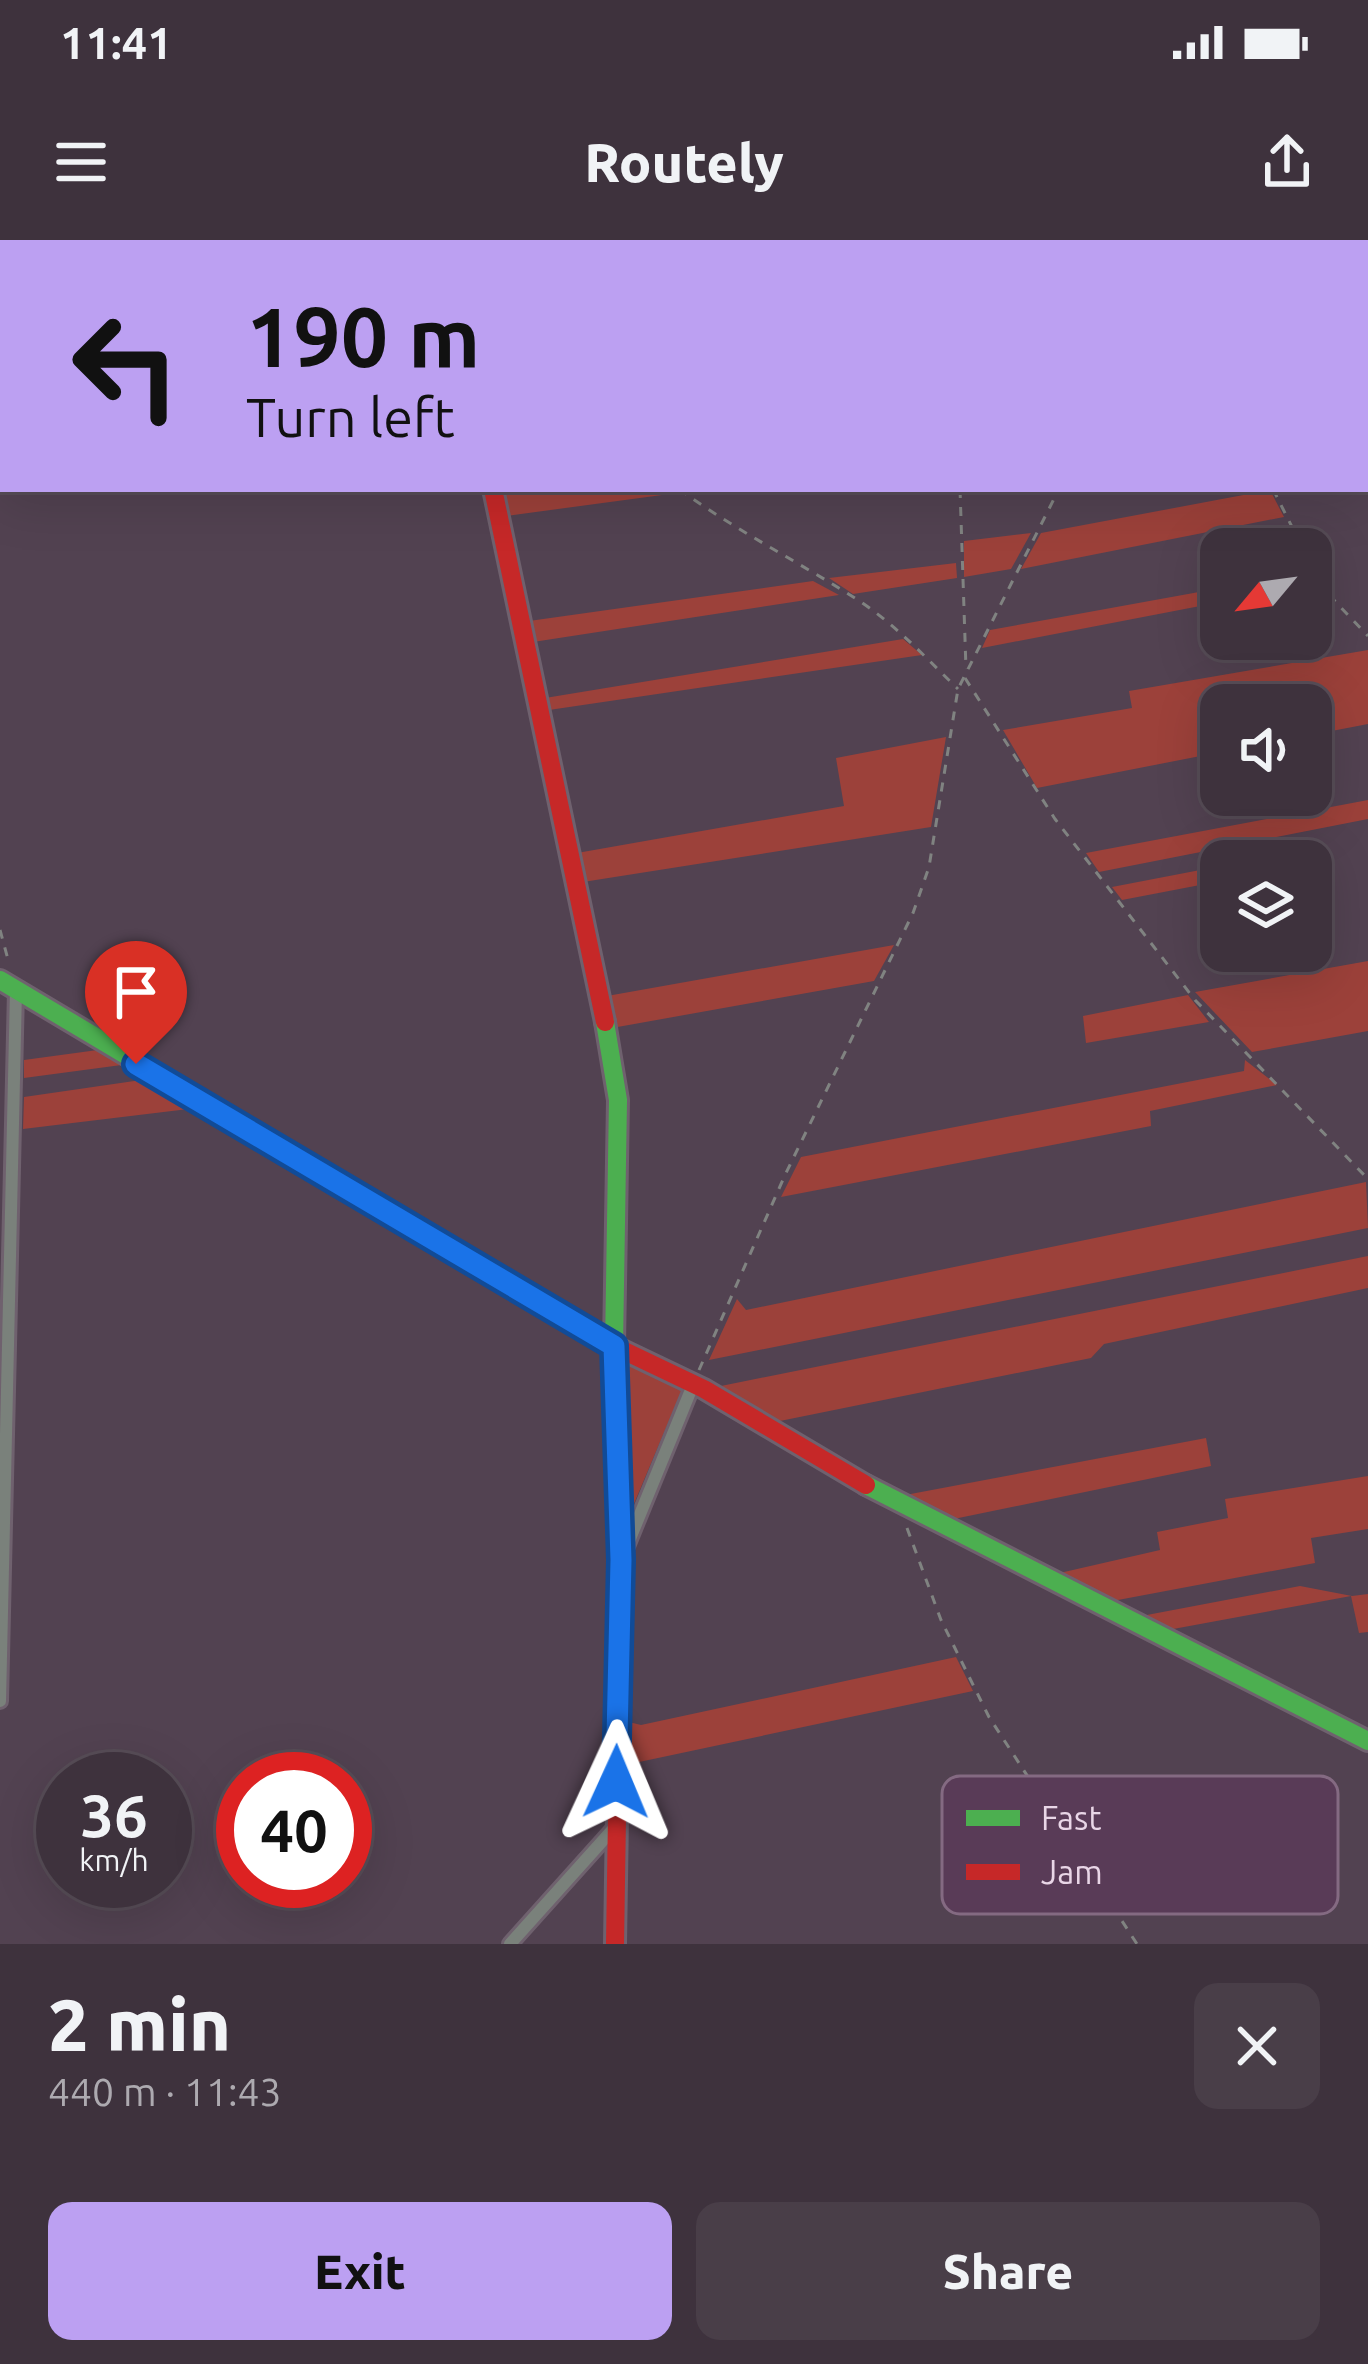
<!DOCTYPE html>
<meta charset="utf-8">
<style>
:root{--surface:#3e323d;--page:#493e48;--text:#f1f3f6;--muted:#adaab0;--line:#574d57;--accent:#bca0f2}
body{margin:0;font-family:Ubuntu,sans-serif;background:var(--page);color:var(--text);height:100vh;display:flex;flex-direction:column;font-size:45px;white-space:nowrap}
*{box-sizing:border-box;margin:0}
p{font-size:39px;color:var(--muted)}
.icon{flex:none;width:66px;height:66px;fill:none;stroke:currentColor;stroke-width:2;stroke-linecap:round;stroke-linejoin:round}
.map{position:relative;height:1704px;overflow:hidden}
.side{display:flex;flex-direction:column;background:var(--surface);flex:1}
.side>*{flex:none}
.banner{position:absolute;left:0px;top:0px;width:1368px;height:252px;box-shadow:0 12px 48px #0002,0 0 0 3px var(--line);background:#bca0f2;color:#111;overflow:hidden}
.needle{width:78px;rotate:241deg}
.fabs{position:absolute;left:1200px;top:288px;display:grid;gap:24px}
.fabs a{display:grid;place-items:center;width:132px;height:132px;border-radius:24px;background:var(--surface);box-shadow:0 12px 48px #0002,0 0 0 3px var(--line);font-size:60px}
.speed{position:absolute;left:36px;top:1512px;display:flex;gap:24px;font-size:60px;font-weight:700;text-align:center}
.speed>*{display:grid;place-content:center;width:156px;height:156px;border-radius:50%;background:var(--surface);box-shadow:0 12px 48px #0002,0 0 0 3px var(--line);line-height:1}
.speed small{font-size:30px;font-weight:400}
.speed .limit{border:18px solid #d22;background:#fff;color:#111}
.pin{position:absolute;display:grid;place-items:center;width:102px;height:102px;color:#fff;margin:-123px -51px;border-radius:50% 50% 50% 0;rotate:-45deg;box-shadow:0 0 12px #0007}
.pin .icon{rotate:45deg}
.me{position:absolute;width:132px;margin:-66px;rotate:1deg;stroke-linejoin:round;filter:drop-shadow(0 0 9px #0008)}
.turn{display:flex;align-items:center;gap:42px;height:252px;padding:0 48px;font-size:54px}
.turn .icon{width:156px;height:156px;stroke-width:2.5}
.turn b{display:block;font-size:84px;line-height:102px}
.round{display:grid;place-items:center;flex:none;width:126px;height:126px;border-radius:24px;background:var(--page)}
.summary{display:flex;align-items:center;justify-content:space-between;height:204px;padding:0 48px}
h1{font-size:72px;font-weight:800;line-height:90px}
.cta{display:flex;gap:24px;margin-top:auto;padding:24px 48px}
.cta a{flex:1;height:138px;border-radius:24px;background:var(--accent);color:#111;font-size:48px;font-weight:800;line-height:138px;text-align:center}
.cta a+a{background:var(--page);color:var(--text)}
.status{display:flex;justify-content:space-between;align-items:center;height:84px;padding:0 60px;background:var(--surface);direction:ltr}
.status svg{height:33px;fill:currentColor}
header{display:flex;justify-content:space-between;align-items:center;height:156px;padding:0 48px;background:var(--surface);font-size:54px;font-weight:800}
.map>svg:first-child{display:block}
.green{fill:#9c413a}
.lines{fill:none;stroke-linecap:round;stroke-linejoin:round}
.street-casing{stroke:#6f616e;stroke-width:18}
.fast-casing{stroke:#6f616e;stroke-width:24}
.jam-casing{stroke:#6f616e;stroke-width:24}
.path{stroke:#808381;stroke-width:3;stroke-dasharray:9 9;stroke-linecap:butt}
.street{stroke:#7a817b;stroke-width:12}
.fast{stroke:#4caf50;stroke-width:18}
.jam{stroke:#c62828;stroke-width:18}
.route-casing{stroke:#114b97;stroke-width:30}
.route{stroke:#1a73e8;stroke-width:21}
.key{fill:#593b57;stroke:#846a82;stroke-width:3}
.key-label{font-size:33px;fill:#e9d6e7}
</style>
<div class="status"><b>11:41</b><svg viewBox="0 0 49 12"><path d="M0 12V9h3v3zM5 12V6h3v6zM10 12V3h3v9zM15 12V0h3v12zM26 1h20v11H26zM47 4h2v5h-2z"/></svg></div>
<header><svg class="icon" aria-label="menu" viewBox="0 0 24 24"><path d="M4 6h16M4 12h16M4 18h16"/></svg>Routely<svg class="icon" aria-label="share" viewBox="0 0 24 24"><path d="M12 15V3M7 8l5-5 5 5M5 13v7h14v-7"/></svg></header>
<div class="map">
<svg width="1368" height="1704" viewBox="0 0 1368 1704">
<rect width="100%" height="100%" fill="#524251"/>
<g class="green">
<path d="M499,249H671L677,253L506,276Z"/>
<path d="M1270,250L1284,277L1021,329L1041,293Z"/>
<path d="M1031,293L1011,329L964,337V301Z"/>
<path d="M956,323L957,338L853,354L829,338Z"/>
<path d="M813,341L839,355L533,402L529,381Z"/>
<path d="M1221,348V362L982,408L990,390Z"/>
<path d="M903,399L922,415L549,470L545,458Z"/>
<path d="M1368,410V484L1311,495V465H1221V512L1037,548L1003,490L1132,468L1129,451Z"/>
<path d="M946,497L931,587L583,642L577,613L844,566L836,518Z"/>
<path d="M1368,560V579L1099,632L1086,613Z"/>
<path d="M1221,626V641L1122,660L1112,647Z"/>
<path d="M894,705L874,741L612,788L607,756Z"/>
<path d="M1368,721V791L1252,812L1195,752Z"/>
<path d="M1188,755L1209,782L1086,803L1083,776Z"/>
<path d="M105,809L129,824L24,838V820Z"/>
<path d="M1245,820L1277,845L1150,871L1151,886L781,957L801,917L1244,831Z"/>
<path d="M155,838L205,867L23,889L24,857Z"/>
<path d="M1366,942L1368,988L709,1120L737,1059L746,1070Z"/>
<path d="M1368,1016V1048L1104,1104L1091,1118L775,1182L716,1147Z"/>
<path d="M631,1120L680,1143L682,1150L628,1278L623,1121Z"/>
<path d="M1206,1198L1211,1226L944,1281L900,1256Z"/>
<path d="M1368,1236V1289L1311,1298L1315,1323L1102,1363L1051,1335L1160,1310L1157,1292L1228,1278L1225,1259Z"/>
<path d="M1300,1346L1352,1356L1368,1354V1392L1359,1393L1351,1356L1157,1392L1131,1378Z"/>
<path d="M956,1417L973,1451L625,1525V1481L641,1485Z"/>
</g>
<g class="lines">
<g class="street-casing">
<g id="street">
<path d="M412,0L413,3"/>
<path d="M625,1311L693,1145"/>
<path d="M0,1461L16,750"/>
<path d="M510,1704L615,1587"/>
</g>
</g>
<g class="fast-casing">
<g id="fast">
<path d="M0,740L614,1106L618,860L605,782"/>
<path d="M866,1245L1368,1501"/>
</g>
</g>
<g class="jam-casing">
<g id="jam">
<path d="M493,249L605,782"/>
<path d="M615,1704L621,1320L614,1106L704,1149L866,1245"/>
</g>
</g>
<g class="path">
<path d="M435,0L438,3"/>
<path d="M1109,0L1111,3"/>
<path d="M957,3V0"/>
<path d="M1197,3L1199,0"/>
<path d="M679,249C738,292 801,323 861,362C898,387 927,419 958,449"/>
<path d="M960,249L966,429"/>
<path d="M1273,249L1303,309"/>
<path d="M1311,324L1330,356L1368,396"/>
<path d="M965,438L1055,579L1195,760L1368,939"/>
<path d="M0,690L9,723"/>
<path d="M699,1130L785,935L913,673L929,627L958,449L1059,249"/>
<path d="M907,1288L941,1380L989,1477L1137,1704"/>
</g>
<use href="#street" class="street"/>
<use href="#fast" class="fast"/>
<use href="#jam" class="jam"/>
</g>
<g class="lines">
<g class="route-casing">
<path id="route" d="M136,824L614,1106L621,1320L616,1542"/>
</g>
<use href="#route" class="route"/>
</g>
<rect x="942" y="1536" width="396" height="138" rx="18" class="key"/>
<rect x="966" y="1570" width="54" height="16" fill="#4caf50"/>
<rect x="966" y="1624" width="54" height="16" fill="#c62828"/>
<g class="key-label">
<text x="1041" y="1590">Fast</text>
<text x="1041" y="1644">Jam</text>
</g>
</svg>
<div class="fabs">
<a><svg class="needle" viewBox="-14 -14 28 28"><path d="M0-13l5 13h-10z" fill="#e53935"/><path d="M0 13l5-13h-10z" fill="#adaab0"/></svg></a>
<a><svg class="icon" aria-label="sound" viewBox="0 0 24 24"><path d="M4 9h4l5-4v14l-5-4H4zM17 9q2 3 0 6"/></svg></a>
<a><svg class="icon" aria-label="layers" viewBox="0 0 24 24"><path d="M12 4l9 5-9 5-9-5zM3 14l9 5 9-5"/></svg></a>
</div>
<div class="speed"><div>36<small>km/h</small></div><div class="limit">40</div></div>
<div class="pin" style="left:136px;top:824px;background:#d93025"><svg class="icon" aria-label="arrive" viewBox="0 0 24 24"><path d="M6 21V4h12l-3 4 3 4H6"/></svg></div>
<svg class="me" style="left:616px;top:1542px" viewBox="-20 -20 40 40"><path d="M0-17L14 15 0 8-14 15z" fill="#1a73e8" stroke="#fff" stroke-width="4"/></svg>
<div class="banner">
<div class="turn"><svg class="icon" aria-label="left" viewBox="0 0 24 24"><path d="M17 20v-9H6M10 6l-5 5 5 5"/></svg><div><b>190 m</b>Turn left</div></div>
</div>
</div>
<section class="side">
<div class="summary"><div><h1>2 min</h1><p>440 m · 11:43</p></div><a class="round"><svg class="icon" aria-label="close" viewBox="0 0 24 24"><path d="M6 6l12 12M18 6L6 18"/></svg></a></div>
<div class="cta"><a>Exit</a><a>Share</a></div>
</section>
